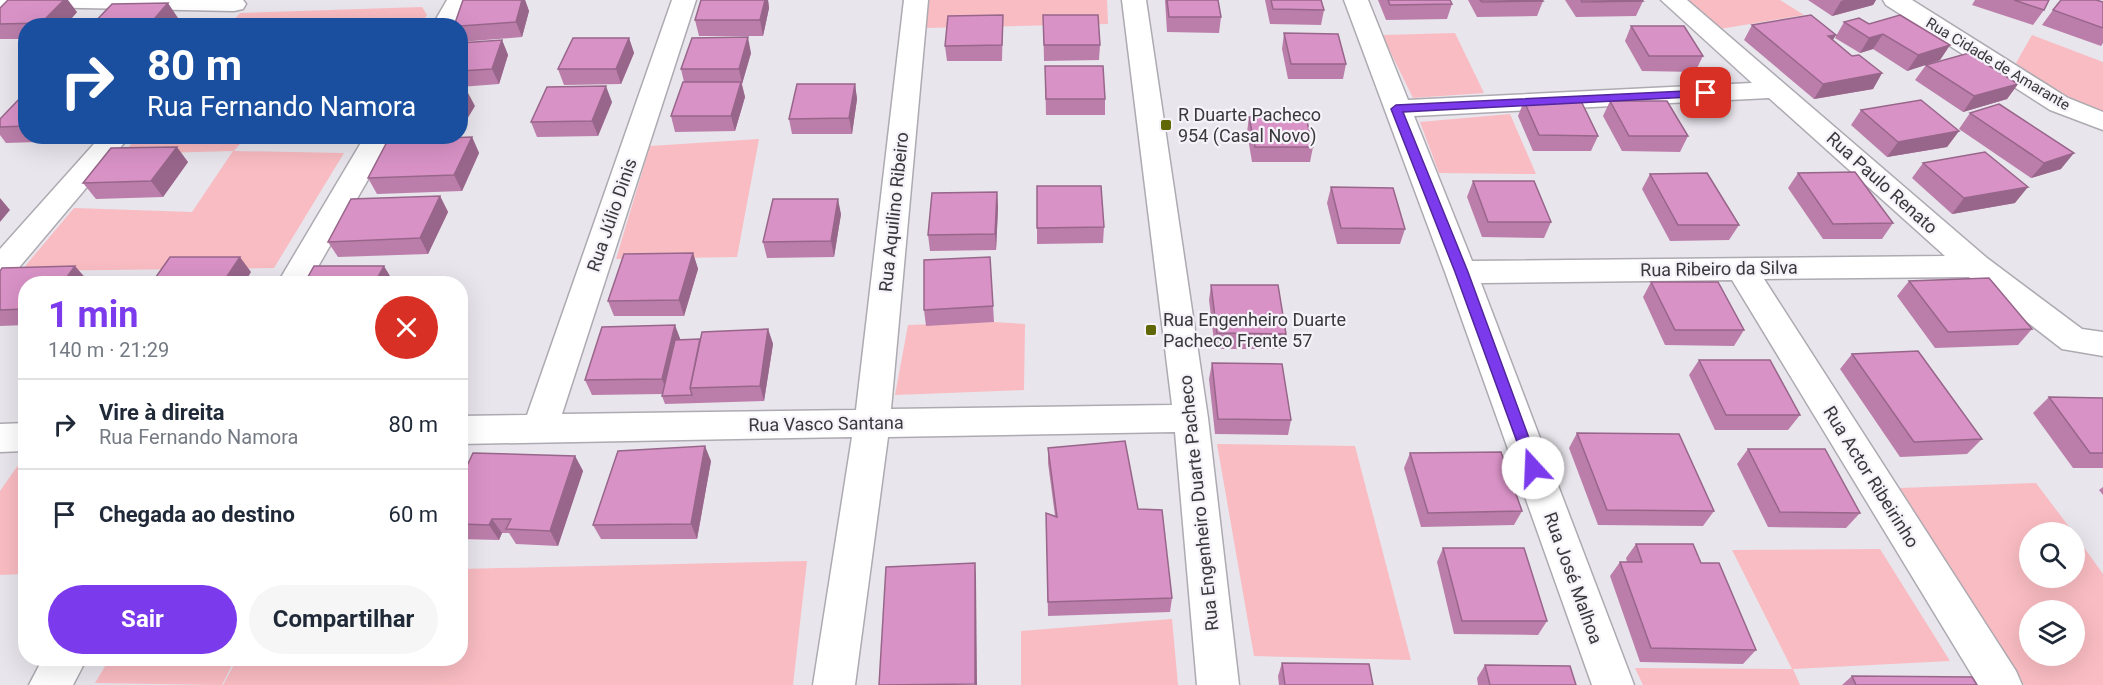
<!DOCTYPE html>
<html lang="pt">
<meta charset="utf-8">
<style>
:root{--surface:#fff;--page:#f6f6f7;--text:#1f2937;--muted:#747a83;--line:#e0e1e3;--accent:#7c3aed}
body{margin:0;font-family:Roboto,sans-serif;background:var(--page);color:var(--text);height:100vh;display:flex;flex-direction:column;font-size:22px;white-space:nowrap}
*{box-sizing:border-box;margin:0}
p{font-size:20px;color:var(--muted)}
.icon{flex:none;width:33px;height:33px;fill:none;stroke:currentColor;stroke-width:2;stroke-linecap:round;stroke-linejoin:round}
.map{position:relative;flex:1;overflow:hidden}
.panel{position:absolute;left:18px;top:276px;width:450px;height:390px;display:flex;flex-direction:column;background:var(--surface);border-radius:24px;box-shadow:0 6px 24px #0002}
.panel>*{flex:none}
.hud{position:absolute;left:18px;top:18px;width:450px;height:126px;border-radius:24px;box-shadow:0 6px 24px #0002;background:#1a4fa0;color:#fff;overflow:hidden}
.tools{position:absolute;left:2019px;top:522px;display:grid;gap:12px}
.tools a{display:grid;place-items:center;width:66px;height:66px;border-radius:50%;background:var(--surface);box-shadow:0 6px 24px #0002;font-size:30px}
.pin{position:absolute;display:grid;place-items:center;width:51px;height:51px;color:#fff;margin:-26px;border-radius:12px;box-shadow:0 3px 9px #0006}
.me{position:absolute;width:66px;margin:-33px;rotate:340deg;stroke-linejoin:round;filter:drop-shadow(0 0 4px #0008)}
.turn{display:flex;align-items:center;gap:21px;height:126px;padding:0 30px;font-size:27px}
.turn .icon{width:78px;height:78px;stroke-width:2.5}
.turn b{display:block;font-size:42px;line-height:51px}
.round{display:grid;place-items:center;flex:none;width:63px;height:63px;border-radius:32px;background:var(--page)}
.overview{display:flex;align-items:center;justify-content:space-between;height:102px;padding:0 30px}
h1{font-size:36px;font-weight:700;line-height:45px;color:var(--accent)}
.primary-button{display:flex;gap:12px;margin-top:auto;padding:12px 30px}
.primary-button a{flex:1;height:69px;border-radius:36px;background:var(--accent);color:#fff;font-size:24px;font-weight:700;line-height:69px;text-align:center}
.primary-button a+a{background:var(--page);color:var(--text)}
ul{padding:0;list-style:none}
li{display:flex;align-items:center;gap:18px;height:90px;padding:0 30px;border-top:2px solid var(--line)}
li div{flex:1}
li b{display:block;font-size:22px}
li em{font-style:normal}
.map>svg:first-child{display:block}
.green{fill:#f9bcc2;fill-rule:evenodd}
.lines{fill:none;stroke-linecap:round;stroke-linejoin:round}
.minor-casing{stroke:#adaab1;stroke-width:3}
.minor{fill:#fff;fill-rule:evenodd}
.wall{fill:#bb7eaa}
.shaded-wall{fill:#98668b}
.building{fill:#d992c6;stroke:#98668b;stroke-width:1.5}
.route{fill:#7c3aed;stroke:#51269a;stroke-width:1.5}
.poi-dot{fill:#606706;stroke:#f5f2f9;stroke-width:2}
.labels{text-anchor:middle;stroke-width:4.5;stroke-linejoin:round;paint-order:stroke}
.far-street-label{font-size:15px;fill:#39383b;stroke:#f5f2f9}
.poi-label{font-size:18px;fill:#39383b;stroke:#f5f2f9;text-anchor:start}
.street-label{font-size:18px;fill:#39383b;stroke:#f5f2f9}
</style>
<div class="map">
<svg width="2103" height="685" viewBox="0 0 2103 685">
<rect width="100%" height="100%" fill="#e8e5ec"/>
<g class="green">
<path d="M925,0H1107L1108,24L925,28Z"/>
<path d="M1688,0H1780L1804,15L1720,29Z"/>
<path d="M422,7L427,15L421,25H229L240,13Z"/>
<path d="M1455,33L1484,93L1413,98L1382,35Z"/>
<path d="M2032,35L2103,62V114L2059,97L2016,63Z"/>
<path d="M1510,114L1536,174L1439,173L1420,122Z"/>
<path d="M137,137H246L234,151L344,153L274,268L21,271L74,208L192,212L233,151L123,154Z"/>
<path d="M759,139L737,257L616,259L650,146Z"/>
<path d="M994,322L1025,324L1024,390L895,395L908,325Z"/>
<path d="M1217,444L1355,446L1411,660L1254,656Z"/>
<path d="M21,461H26L25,574L0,575V491Z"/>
<path d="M2036,483L2073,532H2030V578H2074L2075,535L2103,574V685H2024L1900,488ZM2030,610H2074V656H2030Z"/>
<path d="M1880,549L1950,661L1793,669L1800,685H1643L1635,668L1792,669L1732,550Z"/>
<path d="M807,561L793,685H223L237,659L460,658L461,569Z"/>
<path d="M1172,619L1178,685H1021V631Z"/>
<path d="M110,658H235V659L222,685L95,683Z"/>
</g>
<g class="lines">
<g class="minor-casing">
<g id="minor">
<path d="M0,0H15L9,11L0,13Z"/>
<path d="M20,0H243L246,4L243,9L234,11L32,7L23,5Z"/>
<path d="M447,0H471L457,26H432Z"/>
<path d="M672,0H696L562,414L856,410L904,0H928L891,409L1172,405L1122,0H1146L1208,418L1239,685H1197L1175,432L888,437L855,685H813L852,437L460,444V416L527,415Z"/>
<path d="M1344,0H1368L1408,100L1752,83L1661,0H1687L1987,258L2082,329L2103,332V356L2062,349L1969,277L1764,279L2016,671L2022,685H1978L1732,280L1481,283L1634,685H1592L1445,272ZM1769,98L1945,256L1472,261L1414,116Z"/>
<path d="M1883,0H1912L2068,98L2103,112V130L2050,110L1886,5Z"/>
<path d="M101,136H130L11,277L0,280V249Z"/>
<path d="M365,136H393L308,284H277Z"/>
<path d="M26,423V451L0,452V424Z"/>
<path d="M43,658H87L73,685H29Z"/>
</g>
</g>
<use href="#minor" class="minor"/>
</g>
<g class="wall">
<path d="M463,0H525L529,11L522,37L460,42V26Z"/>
<path d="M701,0H768L769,8L763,36H699L695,20Z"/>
<path d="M1165,0H1218L1221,17L1219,33L1167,32Z"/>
<path d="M1265,0H1321L1324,10L1321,25L1270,24Z"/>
<path d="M1378,0H1450L1452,4L1447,19L1386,20Z"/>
<path d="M1468,0H1542L1543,1L1537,16L1477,17Z"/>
<path d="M1565,0H1642L1643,1L1636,16L1576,17Z"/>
<path d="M1808,0H1876L1873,5L1832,16Z"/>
<path d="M1975,0H2049L2044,10L2033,25L1972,5Z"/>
<path d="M2103,2V43L2101,46L2042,25L2053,10Z"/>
<path d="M0,8L77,12L65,26H26V39H0Z"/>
<path d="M1003,15L1002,61H947L945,46Z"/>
<path d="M1043,15L1100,45L1099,60L1044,61Z"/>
<path d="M1844,22L1869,24L1950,45L1940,60L1926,65L2018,84L2007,99L1963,112L1915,80L1926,65L1907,71L1873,49L1860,53L1835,38Z"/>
<path d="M1752,25L1833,40L1852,56L1882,73L1873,89L1814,99L1744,40Z"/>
<path d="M1631,26L1703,56L1695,72L1642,71L1625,41Z"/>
<path d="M1284,33L1346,64L1343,79H1288L1282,49Z"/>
<path d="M629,38L634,53L621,84L564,85L558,69Z"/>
<path d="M502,40L508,55L499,84L460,87V43Z"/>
<path d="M751,53L742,84L745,97L735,131L675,132L671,116L684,82L681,69Z"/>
<path d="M1045,66L1105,99V115H1046Z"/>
<path d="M855,84L857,99L852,134H792L789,119Z"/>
<path d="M26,96V136H74L70,141L6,143L0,135V119Z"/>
<path d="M1524,101L1598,136L1591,151H1533L1518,116Z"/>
<path d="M1610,101L1688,136L1680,152L1622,151L1603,116Z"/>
<path d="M612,102L598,136L537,137L531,122Z"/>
<path d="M1861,110L1959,131L1947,147L1887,157L1851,125Z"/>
<path d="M1970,113L2061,169L2031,178L1959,129Z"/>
<path d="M1249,117L1313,147L1310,162H1252L1247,132Z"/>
<path d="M275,136H346L343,142L279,143Z"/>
<path d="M407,136H458L457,138L472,137L479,153L462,191L377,194L368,178L439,139H409Z"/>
<path d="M188,162L163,197L96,199L83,183Z"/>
<path d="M1923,163L2015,203L1952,214L1912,178Z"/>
<path d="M1798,173L1893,223L1882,239H1823L1788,188Z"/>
<path d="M1650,174L1739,225L1729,240L1670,241L1642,189Z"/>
<path d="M1473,181L1551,222L1544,238L1482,237L1467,197Z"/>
<path d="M1037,186L1104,227L1103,243L1037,244Z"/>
<path d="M1331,187L1405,229L1400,244H1337L1327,203Z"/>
<path d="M997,192L998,208L996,250L930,251L928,235Z"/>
<path d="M440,196L448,212L428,254L338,257L328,242Z"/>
<path d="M841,214L834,257L767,258L763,242Z"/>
<path d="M693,253L698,269L684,316H614L608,301Z"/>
<path d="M990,257L994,322L926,326L924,310Z"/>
<path d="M0,271L89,282L88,284H26V325L0,326Z"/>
<path d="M1909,281L2032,329L2018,345L1935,348L1897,296Z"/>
<path d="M1651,282L1744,330L1734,346L1665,345L1643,297Z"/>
<path d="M1211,285L1286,334L1283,349H1215L1209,300Z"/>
<path d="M768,329L773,344L764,401L665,404L662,396V394L592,395L585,380L681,340L700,339Z"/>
<path d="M1852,354L1982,439L1967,454L1900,457L1840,369Z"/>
<path d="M1699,360L1800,415L1788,430H1715L1689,375Z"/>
<path d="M1212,363L1291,420L1288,435L1215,434L1209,379Z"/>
<path d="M2049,397L2103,398V468H2073L2033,413Z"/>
<path d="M1577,433L1714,511L1703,526L1598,525L1569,448Z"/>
<path d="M1048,448L1138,509L1172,598L1170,612L1048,616L1046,513L1055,516L1048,463Z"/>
<path d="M1748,449L1860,513L1846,528L1768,527L1737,464Z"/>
<path d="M1410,453L1522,511L1514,525L1421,527L1404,468Z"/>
<path d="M575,456L583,471L558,546L516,544L509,533H502L499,540L460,539V481Z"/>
<path d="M711,461L697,539H601L593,525Z"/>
<path d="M2103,487V495L2099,490Z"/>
<path d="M1636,544L1701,563L1756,650L1743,664L1640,662L1610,576L1620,562H1627L1626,558Z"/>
<path d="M1443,548L1547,621L1538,635L1454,634L1437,562Z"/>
<path d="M1282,663L1373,685H1279L1278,676Z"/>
<path d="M1485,665L1576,685H1478L1477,678Z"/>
<path d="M1852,676L1977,685H1842Z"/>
</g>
<g class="shaded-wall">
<path d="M64,0H68L77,12L65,26H43L41,23Z"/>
<path d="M522,0H525L529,11L522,37L516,22Z"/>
<path d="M765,0H768L769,8L763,36L760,20Z"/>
<path d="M1844,0H1876L1873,5L1832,16L1841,1Z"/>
<path d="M168,3L178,18L171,26H148Z"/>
<path d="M1883,34L1873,49L1860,53L1869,38Z"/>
<path d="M1836,35L1827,50L1828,36Z"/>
<path d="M748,37L751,53L742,84L739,69Z"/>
<path d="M629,38L634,53L621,84L616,69Z"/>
<path d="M502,40L508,55L499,84L492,69Z"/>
<path d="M1950,45L1940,60L1907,71L1918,55Z"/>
<path d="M1882,73L1873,89L1814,99L1823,84Z"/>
<path d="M741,82L745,97L735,131L731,116Z"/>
<path d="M855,84L857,99L852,134L849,118Z"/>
<path d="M2018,84L2007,99L1963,112L1974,96Z"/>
<path d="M606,86L612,102L598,136L592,121Z"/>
<path d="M467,91L475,106L460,131V103Z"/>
<path d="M1959,131L1947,147L1887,157L1898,142Z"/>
<path d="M67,136H74L70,141Z"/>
<path d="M340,136H346L343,142Z"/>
<path d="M472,137L479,153L462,191L454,175Z"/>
<path d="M177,147L188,162L163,197L151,181Z"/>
<path d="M2074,153L2061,169L2031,178L2044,163Z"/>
<path d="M2028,187L2015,203L1952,214L1964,198Z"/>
<path d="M997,192L998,208L996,250L995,234Z"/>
<path d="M440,196L448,212L428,254L420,238Z"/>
<path d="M0,198L10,210L0,222Z"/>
<path d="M838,199L841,214L834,257L831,241Z"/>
<path d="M693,253L698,269L684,316L679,300Z"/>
<path d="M240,257L251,272L244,284H222Z"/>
<path d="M75,266L89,282L88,284H62Z"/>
<path d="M384,266L393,281L392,284H374Z"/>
<path d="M675,325L681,341L668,394L662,379Z"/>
<path d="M768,329L773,344L764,401L760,386Z"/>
<path d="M460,331L467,342L460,358Z"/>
<path d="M705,446L711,461L697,539L691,524Z"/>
<path d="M575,456L583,471L558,546L550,531Z"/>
<path d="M492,519L502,533L499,540L489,525Z"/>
<path d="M975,563L976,577L977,685H975Z"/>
</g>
<g class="building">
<path d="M8,0H64L41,23L0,24V8Z"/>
<path d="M463,0H522L516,22L460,26H454Z"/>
<path d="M701,0H765L760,20H695Z"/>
<path d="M1167,0H1218L1221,17H1169Z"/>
<path d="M1271,0H1321L1324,10L1273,9Z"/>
<path d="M1388,0H1450L1452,4L1390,5Z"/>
<path d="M1480,0H1542L1543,1L1482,2Z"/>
<path d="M1581,0H1642L1643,1L1582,2Z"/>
<path d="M2014,0H2049L2044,10Z"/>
<path d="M2061,0H2096L2103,2V28L2053,10Z"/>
<path d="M168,3L148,26H91L112,4Z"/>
<path d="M1003,15L1002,45L945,46L948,16Z"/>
<path d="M1043,15H1098L1100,45H1044Z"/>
<path d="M1811,15L1836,35L1828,36L1852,56L1859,55L1882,73L1823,84L1752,25Z"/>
<path d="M1900,15L1950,45L1918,55L1883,34L1869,38L1844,22L1859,18L1869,24Z"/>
<path d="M1631,26H1684L1703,56H1649Z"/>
<path d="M1284,33L1338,34L1346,64H1291Z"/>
<path d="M748,37L739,69H681L692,38Z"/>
<path d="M573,38H629L616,69H558Z"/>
<path d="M502,40L492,69L460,71V43Z"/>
<path d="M1969,53L2018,84L1974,96L1926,65Z"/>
<path d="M1045,66H1103L1105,99H1046Z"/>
<path d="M683,82H741L731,116H671Z"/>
<path d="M797,84H855L849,118L789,119Z"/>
<path d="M606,86L592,121L531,122L547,87Z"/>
<path d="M460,91H467L460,103Z"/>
<path d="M22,96H26V126L0,127V119Z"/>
<path d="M1921,100L1959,131L1898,142L1861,110Z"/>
<path d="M1524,101H1581L1598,136L1539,135Z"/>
<path d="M1610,101H1667L1688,136H1629Z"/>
<path d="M1999,104L2074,153L2044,163L1970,113Z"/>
<path d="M1249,117H1306L1313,147H1255Z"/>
<path d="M472,137L454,175L368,178L388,140Z"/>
<path d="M177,147L151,181L83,183L111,148Z"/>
<path d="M1985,152L2028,187L1964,198L1923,163Z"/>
<path d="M1855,172L1893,223L1833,224L1798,173Z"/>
<path d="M1707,173L1739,225H1678L1650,174Z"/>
<path d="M1473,181H1534L1551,222H1488Z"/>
<path d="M1037,186H1101L1104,227L1037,228Z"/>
<path d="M1331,187L1393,188L1405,229L1341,228Z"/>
<path d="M997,192L995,234L928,235L932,193Z"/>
<path d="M440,196L420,238L328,242L351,199Z"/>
<path d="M773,199H838L831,241L763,242Z"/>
<path d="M693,253L679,300L608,301L624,254Z"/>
<path d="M170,257H240L222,284H151Z"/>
<path d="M990,257L993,306L924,310V260Z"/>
<path d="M75,266L62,284H26V309L0,310V271L2,268Z"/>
<path d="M314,266H384L374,284H304Z"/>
<path d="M1989,278L2032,329L1948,332L1909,281Z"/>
<path d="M1651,282H1718L1744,330H1675Z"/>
<path d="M1211,285H1278L1286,334L1217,333Z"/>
<path d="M675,325L662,379L585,380L602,327Z"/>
<path d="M768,329L760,386L690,388L702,332Z"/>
<path d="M700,339L690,388L692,395L662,396L675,340Z"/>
<path d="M1918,351L1982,439L1914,442L1852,354Z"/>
<path d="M1699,360H1770L1800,415H1726Z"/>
<path d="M1212,363L1282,364L1291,420L1218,419Z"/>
<path d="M2049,397L2103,398V453H2090Z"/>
<path d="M1577,433L1679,434L1714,511L1607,510Z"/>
<path d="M1125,441L1138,509L1162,510L1172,598L1048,602L1046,513L1057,517L1048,448Z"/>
<path d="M705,446L691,524L593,525L618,451Z"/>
<path d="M1748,449H1825L1860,513L1780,512Z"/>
<path d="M1501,452L1522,511L1428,513L1410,453Z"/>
<path d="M473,453L575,456L550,531L506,529L511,519H492L489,525L460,524V481Z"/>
<path d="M1636,544H1693L1701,563H1719L1756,650L1651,648L1620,562H1642Z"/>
<path d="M1443,548H1524L1547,621H1462Z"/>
<path d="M975,563V684L879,685L886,567Z"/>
<path d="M1282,663L1369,664L1373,685H1285Z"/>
<path d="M1485,665L1570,666L1576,685H1490Z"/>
<path d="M1852,676L1972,677L1977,685H1856Z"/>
</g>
<path class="route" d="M1706,90L1711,93L1709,96L1403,112L1468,272L1540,468L1533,474L1528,472L1455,272L1391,109L1396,105Z"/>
<g class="poi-dot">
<rect x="1160" y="119" width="12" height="12" rx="3"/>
<rect x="1145" y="324" width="12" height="12" rx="3"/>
</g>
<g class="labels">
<g class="far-street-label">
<text transform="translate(1998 64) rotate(31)" y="5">Rua Cidade de Amarante</text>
</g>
<g class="poi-label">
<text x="1178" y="121">R Duarte Pacheco<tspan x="1178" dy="21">954 (Casal Novo)</tspan></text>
<text x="1163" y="326">Rua Engenheiro Duarte<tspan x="1163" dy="21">Pacheco Frente 57</tspan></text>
</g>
<g class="street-label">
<text transform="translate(1882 183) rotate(42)" y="6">Rua Paulo Renato</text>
<text transform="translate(894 212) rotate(-84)" y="6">Rua Aquilino Ribeiro</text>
<text transform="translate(612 215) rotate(-71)" y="6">Rua Júlio Dinis</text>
<text transform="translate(1719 269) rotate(-1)" y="6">Rua Ribeiro da Silva</text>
<text transform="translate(826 424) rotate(-1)" y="6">Rua Vasco Santana</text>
<text transform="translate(1871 477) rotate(58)" y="6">Rua Actor Ribeirinho</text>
<text transform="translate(1199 503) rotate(-96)" y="6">Rua Engenheiro Duarte Pacheco</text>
<text transform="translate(1573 578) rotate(70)" y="6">Rua José Malhoa</text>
</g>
</g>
</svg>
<div class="tools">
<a><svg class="icon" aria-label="search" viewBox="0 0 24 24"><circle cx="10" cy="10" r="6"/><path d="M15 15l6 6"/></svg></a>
<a><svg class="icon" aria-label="layers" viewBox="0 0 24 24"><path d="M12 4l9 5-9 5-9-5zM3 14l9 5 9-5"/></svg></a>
</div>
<div class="pin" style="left:1706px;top:93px;background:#d93025"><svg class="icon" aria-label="arrive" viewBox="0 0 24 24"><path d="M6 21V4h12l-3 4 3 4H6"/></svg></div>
<svg class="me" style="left:1533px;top:468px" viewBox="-20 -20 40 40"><circle r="19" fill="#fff"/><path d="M0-13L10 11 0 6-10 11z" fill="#7c3aed"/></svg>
<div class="hud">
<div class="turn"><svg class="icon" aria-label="right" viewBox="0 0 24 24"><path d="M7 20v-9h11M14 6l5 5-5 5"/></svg><div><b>80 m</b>Rua Fernando Namora</div></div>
</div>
<section class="panel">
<div class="overview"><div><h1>1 min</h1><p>140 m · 21:29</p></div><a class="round" style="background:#d93025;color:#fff"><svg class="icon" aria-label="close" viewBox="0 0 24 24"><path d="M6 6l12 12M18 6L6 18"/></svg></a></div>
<ul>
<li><svg class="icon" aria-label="right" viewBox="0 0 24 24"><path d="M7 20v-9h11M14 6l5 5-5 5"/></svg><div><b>Vire à direita</b><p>Rua Fernando Namora</p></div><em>80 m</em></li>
<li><svg class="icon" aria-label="arrive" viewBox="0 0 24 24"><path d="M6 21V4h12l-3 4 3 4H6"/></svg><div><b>Chegada ao destino</b></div><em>60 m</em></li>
</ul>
<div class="primary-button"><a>Sair</a><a>Compartilhar</a></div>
</section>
</div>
